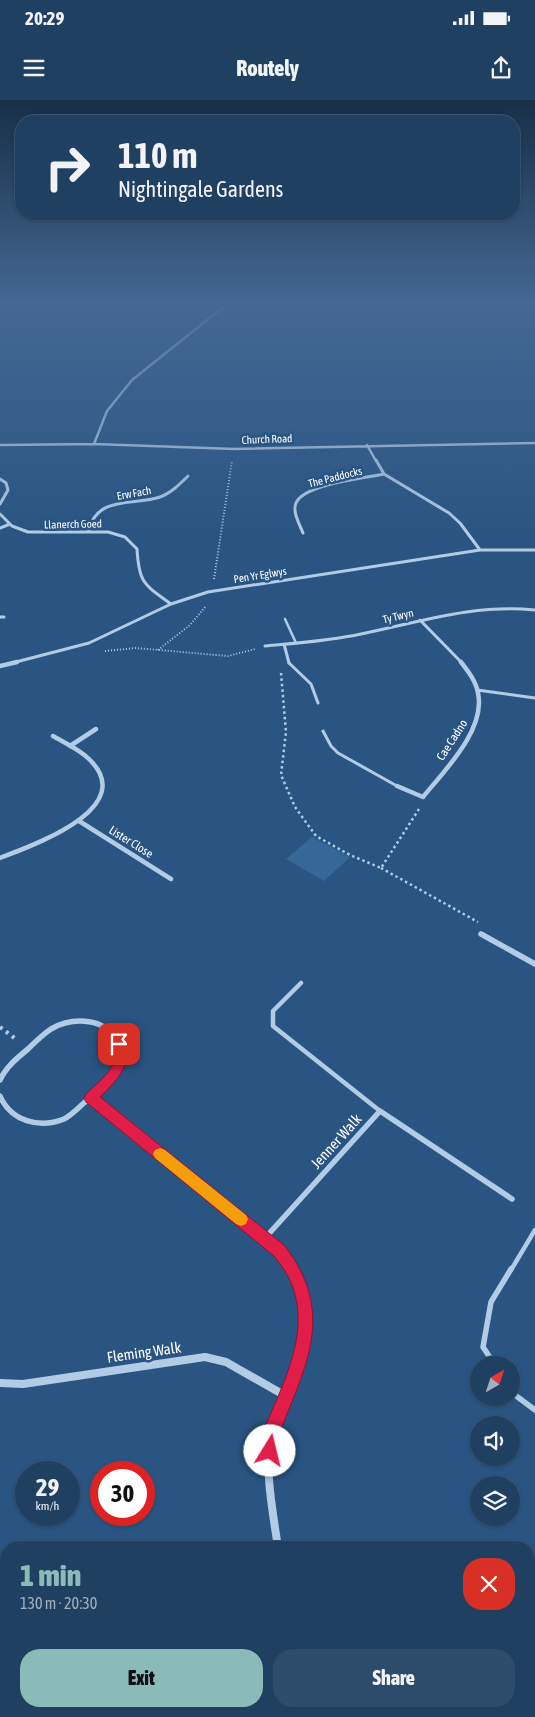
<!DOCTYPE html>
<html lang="en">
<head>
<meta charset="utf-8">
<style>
  body { margin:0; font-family:"Asap Condensed",sans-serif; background:#2d4b6b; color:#f1f3f6; height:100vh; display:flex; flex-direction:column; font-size:19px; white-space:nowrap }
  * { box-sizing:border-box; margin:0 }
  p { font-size:16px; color:#a2afbe }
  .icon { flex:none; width:28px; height:28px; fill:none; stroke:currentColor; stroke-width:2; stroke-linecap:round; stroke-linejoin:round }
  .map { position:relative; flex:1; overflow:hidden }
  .sheet { position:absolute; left:0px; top:1441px; width:535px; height:176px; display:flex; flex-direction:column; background:#204062; border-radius:20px 20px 0 0; box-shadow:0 1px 4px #0004,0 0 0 1px #3d5977 }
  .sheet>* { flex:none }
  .banner { position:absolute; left:15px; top:15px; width:505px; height:105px; border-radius:20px; box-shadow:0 1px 4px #0004,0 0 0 1px #3d5977; background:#204062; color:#f1f3f6; overflow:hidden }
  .needle { width:32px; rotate:39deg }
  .buttons { position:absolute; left:470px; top:1256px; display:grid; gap:10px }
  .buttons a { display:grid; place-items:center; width:50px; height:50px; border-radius:50%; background:#204062; box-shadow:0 1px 4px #0004,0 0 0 1px #3d5977; font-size:25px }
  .speed { position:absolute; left:15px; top:1361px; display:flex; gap:10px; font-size:25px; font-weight:700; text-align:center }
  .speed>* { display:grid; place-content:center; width:65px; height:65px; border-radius:50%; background:#204062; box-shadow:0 1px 4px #0004,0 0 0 1px #3d5977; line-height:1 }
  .speed small { font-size:12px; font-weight:400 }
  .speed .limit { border:8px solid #d22; background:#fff; color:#111 }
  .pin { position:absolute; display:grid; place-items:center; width:42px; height:42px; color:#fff; margin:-21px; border-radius:10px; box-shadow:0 2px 8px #0006 }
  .me { position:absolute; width:55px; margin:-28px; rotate:9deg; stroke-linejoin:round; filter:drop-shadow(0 0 4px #0008) }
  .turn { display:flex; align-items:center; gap:18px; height:105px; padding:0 20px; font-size:22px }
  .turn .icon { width:65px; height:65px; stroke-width:2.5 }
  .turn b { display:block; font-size:35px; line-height:42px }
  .round { display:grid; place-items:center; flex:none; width:52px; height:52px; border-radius:20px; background:#2d4b6b }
  .summary { display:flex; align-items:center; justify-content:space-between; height:85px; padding:0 20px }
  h1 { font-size:30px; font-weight:800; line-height:38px; color:#8bbbb9 }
  .action { display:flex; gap:10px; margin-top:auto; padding:10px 20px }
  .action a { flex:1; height:58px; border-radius:20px; background:#8bbbb9; color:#111; font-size:20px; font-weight:800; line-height:58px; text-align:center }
  .action a+a { background:#2d4b6b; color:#f1f3f6 }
  .status { display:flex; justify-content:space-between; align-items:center; height:35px; padding:0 25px; background:#204062; direction:ltr }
  .status svg { height:14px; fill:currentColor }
  header { display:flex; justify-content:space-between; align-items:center; height:65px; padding:0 20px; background:#204062; font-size:22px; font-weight:800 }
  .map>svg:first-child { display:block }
  .green { fill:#356799 }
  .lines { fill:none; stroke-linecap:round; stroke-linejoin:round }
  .path-far2 { stroke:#b2cce6; stroke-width:2; stroke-dasharray:1 2; stroke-linecap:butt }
  .path-far1 { stroke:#b2cce6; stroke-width:2.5; stroke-dasharray:2.5 3; stroke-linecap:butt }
  .path { stroke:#b2cce6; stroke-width:4; stroke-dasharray:3 4.5; stroke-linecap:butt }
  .lane-far3 { stroke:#b2cce6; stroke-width:2.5 }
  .lane-far2 { stroke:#b2cce6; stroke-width:3 }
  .lane-far1 { stroke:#b2cce6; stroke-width:4.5 }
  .lane { stroke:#b2cce6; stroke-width:5.5 }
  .street-far4 { stroke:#b2cce6; stroke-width:2.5 }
  .street-far3 { stroke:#b2cce6; stroke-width:3 }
  .street-far2 { stroke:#b2cce6; stroke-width:4.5 }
  .street-far1 { stroke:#b2cce6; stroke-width:5.5 }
  .street { stroke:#b2cce6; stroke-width:8 }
  .route { fill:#e11d48; stroke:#92132f }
  .slow { fill:#f59e0b }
  .labels { text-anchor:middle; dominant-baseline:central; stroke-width:5; stroke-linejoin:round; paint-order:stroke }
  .far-street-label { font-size:11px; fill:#fff; stroke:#2a5582 }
  .street-label { font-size:12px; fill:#fff; stroke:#2a5582 }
  .near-street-label { font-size:15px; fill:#fff; stroke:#2a5582 }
</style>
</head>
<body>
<div class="status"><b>20:29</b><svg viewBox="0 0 49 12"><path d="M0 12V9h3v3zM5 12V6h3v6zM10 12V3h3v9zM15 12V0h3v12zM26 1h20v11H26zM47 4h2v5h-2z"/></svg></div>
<header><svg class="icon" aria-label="menu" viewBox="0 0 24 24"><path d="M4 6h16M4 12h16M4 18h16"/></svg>Routely<svg class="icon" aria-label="share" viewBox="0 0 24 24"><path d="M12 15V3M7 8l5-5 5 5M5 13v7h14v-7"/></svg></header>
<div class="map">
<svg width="535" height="1617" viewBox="0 0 535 1617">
  <rect width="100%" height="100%" fill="#2a5582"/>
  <path class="green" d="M312,737l38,20 -26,24 -38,-22z
    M356,1611h148l3,6h-152z"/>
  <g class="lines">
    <path class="path-far2" d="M214,479l18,-118
      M158,550l32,-25 16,-19
      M105,551l31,-3 92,8 27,-7"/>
    <path class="path-far1" d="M281,573l5,59 -5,43 14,32 21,29 34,19 31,13 38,-59
      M381,768l97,54"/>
    <path class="path" d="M0,927l17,13"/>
    <path class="lane-far3" d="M285,519l11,24"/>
    <path class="lane-far2" d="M289,563l22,21 7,19
      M477,590l58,8
      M323,631l8,15 7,7 59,33"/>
    <path class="lane-far1" d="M301,883l-28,28v15l107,85
      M511,1170l24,-40"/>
    <path class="lane" d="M495,1265l-12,-18 8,-45 20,-33
      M511,1292l24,18"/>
    <path class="street-far4" d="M94,344l13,-33 25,-31 94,-75
      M0,345l94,-1 141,5 300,-6
      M367,345l9,16"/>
    <path class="street-far3" d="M376,360l8,14
      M0,379l6,4 2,7 -8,14
      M0,414l12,12 16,6h80l17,5 12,12c2,35 7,35 34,55
      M0,428l10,-4
      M89,430c8,-35 45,-24 71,-33 11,-4 20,-13 28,-21
      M303,433c-3,-8 -11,-21 -7,-30 8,-19 69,-25 88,-29l65,39 11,10 20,27
      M0,517h4
      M420,520l42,43
      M284,544l5,19
      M265,546c32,-3 64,-5 96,-12 60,-12 111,-30 174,-24
      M12,563l77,-20 82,-39 37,-12 272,-42h55"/>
    <path class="street-far2" d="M0,566l17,-4
      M70,646l26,-17
      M397,686l26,11c21,-26 63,-67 55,-104 -2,-12 -10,-22 -17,-31
      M79,721l92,58
      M0,758c33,-13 140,-50 89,-99 -10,-10 -24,-16 -36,-23"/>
    <path class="street-far1" d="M481,834l54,30
      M0,980c6,-13 17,-22 28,-31 7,-7 14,-14 23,-20 19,-11 49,-12 63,7 19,26 -10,51 -29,66 -7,6 -13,13 -21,17 -25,10 -53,2 -64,-23
      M91,998l188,153 13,19
      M265,1138l115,-127 132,88"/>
    <path class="street" d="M0,1283l23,1 182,-27 21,5 58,33
      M278,1448c-5,-36 -13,-73 -8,-110 1,-11 7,-21 11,-32 16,-45 40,-92 10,-137
      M529,1590l6,2
      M253,1611l1,6
      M360,1611l1,6"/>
  </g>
  <linearGradient id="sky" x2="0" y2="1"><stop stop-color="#172f48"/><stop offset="0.47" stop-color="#446892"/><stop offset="1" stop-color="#446892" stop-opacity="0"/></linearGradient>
  <rect width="535" height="432" fill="url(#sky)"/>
  <path class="route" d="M119,939l4,2c12,23 -8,41 -23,56l185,149c52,69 20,120 -7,191v14l-2,6 -6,2 -6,-2 -3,-6v-14c18,-46 51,-102 31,-152 -4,-11 -11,-20 -18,-29l-188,-154 -2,-4 2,-4c8,-8 23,-19 27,-30 2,-8 -2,-16 1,-23z"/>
  <path class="slow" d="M160,1048l5,2 81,65 2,4 -2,5 -5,2 -5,-2 -81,-66 -2,-4 2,-4z"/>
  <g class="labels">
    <g class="far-street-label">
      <text transform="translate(267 339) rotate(-2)">Church Road</text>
      <text transform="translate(335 377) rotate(-14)">The Paddocks</text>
      <text transform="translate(134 393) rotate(-10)">Erw Fach</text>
      <text transform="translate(73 424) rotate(-1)">Llanerch Goed</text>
      <text transform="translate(260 475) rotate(-9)">Pen Yr Eglwys</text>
      <text transform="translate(398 516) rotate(-13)">Ty Twyn</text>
    </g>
    <g class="street-label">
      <text transform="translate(452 640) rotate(-57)">Cae Cadno</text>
      <text transform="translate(131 742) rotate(32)">Lister Close</text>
    </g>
    <g class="near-street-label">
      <text transform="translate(336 1041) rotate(-48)">Jenner Walk</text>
      <text transform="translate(144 1252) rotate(-8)">Fleming Walk</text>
    </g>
  </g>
</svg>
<div class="buttons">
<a><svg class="needle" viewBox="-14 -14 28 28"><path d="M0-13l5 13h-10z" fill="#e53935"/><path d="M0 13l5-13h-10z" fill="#a2afbe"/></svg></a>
<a><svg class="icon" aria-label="sound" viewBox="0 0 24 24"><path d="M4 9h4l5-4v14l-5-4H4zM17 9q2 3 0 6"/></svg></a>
<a><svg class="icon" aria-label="layers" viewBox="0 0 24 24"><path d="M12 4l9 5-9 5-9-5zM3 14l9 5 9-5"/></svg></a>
</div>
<div class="speed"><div>29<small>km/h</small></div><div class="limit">30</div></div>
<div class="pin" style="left:119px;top:944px;background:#d93025"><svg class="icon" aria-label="arrive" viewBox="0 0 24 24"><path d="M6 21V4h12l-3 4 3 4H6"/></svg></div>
<svg class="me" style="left:270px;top:1351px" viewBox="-20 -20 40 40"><circle r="19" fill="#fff"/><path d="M0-13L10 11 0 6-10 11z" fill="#e11d48"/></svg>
<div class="banner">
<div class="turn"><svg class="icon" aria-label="right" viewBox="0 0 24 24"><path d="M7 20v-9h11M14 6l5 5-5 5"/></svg><div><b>110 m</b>Nightingale Gardens</div></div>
</div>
<section class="sheet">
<div class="summary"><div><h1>1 min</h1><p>130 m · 20:30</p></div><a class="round" style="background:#d93025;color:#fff"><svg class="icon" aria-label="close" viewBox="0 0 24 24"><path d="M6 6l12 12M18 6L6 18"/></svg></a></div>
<div class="action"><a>Exit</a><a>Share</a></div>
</section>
</div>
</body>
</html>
